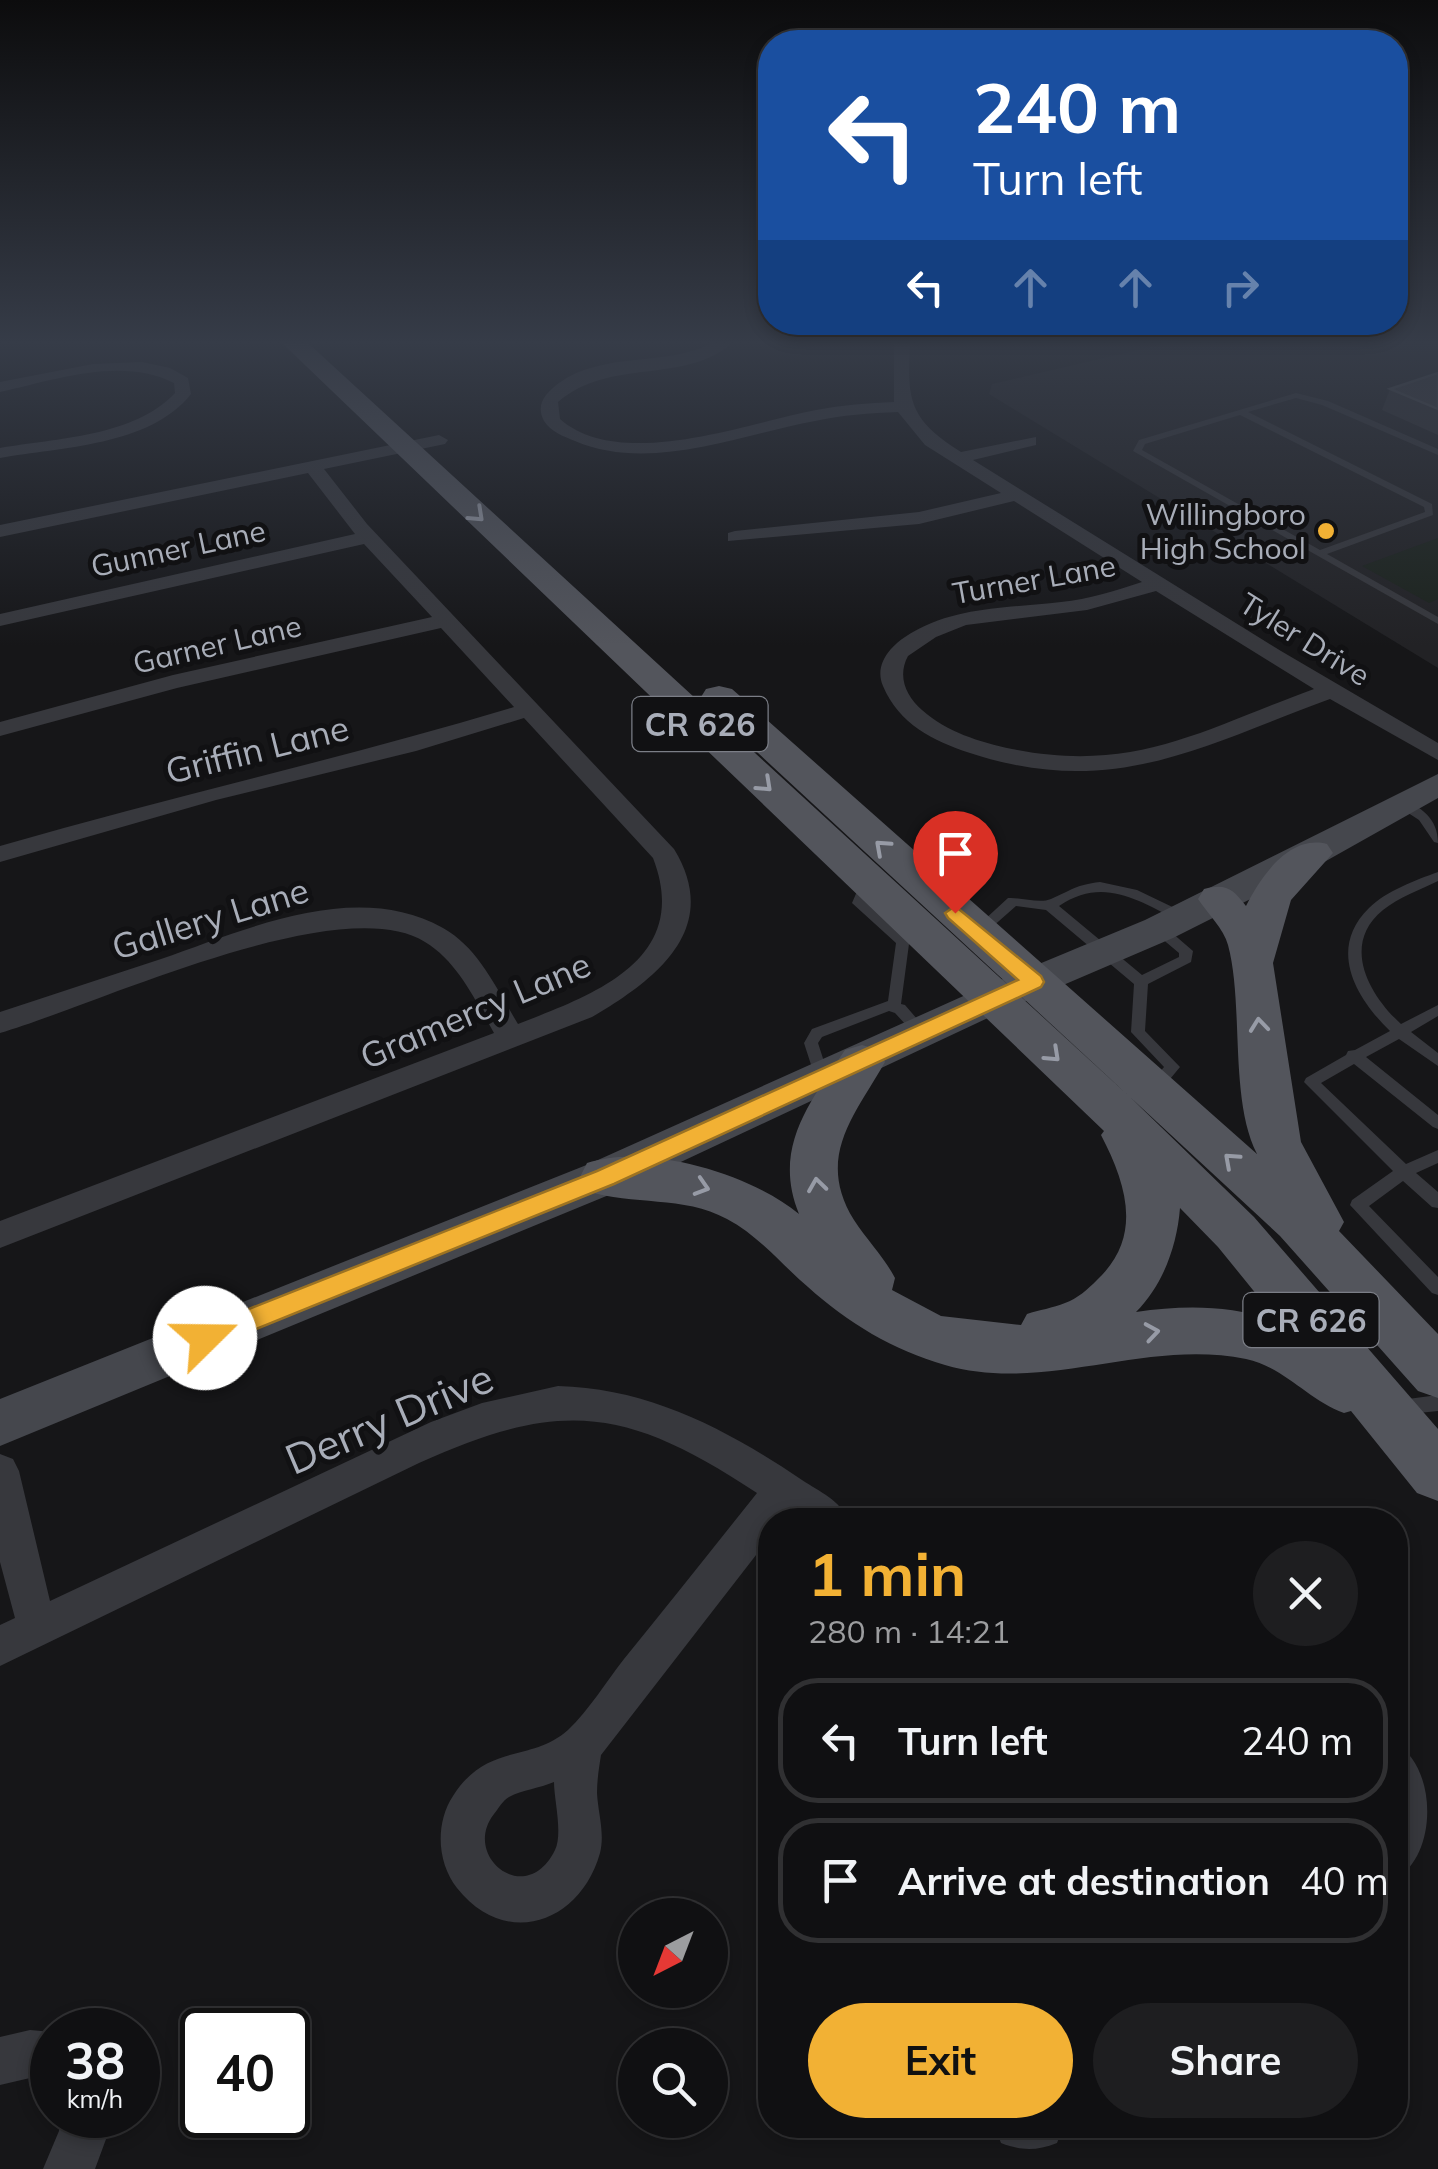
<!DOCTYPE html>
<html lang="en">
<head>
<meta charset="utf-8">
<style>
  body { margin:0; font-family:Mulish,sans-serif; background:#1e1e20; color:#f1f3f6; height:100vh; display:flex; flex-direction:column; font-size:38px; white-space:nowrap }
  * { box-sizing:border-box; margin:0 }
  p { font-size:32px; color:#9c9d9f }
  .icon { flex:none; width:55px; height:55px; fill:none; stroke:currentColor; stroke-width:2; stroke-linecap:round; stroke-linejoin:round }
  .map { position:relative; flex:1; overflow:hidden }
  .panel { position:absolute; left:758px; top:1508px; width:650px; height:630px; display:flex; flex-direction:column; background:#101012; border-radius:40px; box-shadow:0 5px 15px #0003,0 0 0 2px #303032 }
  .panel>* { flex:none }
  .hud { position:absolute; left:758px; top:30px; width:650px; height:305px; border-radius:40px; box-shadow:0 5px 15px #0003,0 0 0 2px #303032; background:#1a4fa0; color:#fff; overflow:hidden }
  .needle { width:65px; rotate:222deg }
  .controls { position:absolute; left:618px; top:1898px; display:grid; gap:20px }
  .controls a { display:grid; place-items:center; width:110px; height:110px; border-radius:50%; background:#101012; box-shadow:0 5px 15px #0003,0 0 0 2px #303032; font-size:50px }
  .speed { position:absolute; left:30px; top:2008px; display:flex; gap:20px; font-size:50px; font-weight:700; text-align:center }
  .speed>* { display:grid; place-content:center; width:130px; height:130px; border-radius:50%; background:#101012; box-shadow:0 5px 15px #0003,0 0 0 2px #303032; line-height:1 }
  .speed small { font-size:25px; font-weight:400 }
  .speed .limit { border:5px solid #111; border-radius:15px; background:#fff; color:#111 }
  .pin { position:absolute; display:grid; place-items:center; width:85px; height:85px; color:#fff; margin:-102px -42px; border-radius:50% 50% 50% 0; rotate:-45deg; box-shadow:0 0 10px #0007 }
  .pin .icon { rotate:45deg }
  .me { position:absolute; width:110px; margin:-55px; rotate:68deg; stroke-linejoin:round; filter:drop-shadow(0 0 8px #0008) }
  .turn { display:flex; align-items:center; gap:35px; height:210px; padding:0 50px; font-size:45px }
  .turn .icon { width:130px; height:130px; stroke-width:2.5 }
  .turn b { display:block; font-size:70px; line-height:85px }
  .lanes { display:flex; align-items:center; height:95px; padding:0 50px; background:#0003; justify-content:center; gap:50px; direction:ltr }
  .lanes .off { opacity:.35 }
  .round { display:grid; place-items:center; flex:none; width:105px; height:105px; border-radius:52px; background:#1e1e20 }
  .summary { display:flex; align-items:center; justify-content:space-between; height:170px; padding:0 50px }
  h1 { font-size:60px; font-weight:700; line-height:75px; color:#f2b134 }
  .action { display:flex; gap:20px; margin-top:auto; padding:20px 50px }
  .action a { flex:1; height:115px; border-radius:60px; background:#f2b134; color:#111; font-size:40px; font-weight:700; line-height:115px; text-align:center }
  .action a+a { background:#1e1e20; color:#f1f3f6 }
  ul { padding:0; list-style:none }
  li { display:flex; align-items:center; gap:30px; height:125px; margin:0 20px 15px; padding:0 30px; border:5px solid #303032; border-radius:40px }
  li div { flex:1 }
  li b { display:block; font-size:38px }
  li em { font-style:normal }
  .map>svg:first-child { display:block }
  .built { fill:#222225 }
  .green { fill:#1c231d }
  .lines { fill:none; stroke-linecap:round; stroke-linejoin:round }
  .lane { fill:#37383d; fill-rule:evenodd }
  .street { fill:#37383d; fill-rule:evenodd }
  .secondary { fill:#45474d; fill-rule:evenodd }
  .primary { fill:#53555c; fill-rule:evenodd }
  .wall { fill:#323236 }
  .building { fill:#3f3f44; stroke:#4f5156; stroke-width:2.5 }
  .oneway { stroke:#979ba6 }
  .route { fill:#f2b134; stroke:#9d7322; stroke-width:2.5 }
  .poi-dot { fill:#f2b134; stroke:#111113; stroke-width:4 }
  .labels { text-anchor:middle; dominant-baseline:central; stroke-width:10; stroke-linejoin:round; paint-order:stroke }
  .far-poi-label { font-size:30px; fill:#a8adb8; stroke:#111113; text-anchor:end }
  .far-street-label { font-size:30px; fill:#a8adb8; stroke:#111113 }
  .shield { fill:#111113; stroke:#7b7e86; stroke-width:2.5 }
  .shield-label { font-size:32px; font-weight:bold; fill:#a8adb8 }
  .street-label { font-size:35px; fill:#a8adb8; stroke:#111113 }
  .near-street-label { font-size:42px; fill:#a8adb8; stroke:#111113 }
</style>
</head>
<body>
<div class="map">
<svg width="1438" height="2169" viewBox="0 0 1438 2169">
  <rect width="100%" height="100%" fill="#161618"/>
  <path class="built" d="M1168,343h270v325l-449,-274 3,-10z"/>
  <path class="green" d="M1438,538v61l-9,4 -67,-37z"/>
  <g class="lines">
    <path class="lane" d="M1296,393l32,8 110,48v6l-116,-50 -26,-7 -48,14 184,92 1,11 -106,39 111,63v7l-305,-173 6,-11zM1240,415l184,92 1,5 -105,38 -178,-100 3,-6z
      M1400,798c21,9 38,20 38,45l-4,-1 -15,-22 -23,-15 -2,-3z
      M1438,872v9c-18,9 -39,16 -55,29 -43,35 -13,86 18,114l37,-19v11l-27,16 27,21v13l-39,-27 -33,18 72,58v14l-5,-2 -79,-63 -33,19 85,81 32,-14v13l-22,10 22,19v16l-6,-1 -29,-26 -34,25 69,71v18l-6,-2 -82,-88 2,-5 41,-29 -89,-89 2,-4 40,-23 2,-4 7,-1 35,-19c-34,-33 -63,-82 -21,-123 17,-17 47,-28 69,-36z
      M868,878l7,4 -9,20 39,34 18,-8 7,5 -21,11 -8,60 4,1 25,29 -2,4h-10l-23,-25 -6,-2 -67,26 -4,6 11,34 -7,6 -7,-6 -11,-34 8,-14 76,-28 8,-58 -44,-40 9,-21z
      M1100,882l37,8 50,24 2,3 -7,4 -5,-1c-41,-21 -75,-43 -118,-14l83,69 37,-18v-4l-25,-21 -2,-3 2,-3h10l29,25 -2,11 -43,22 -3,47 35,36 -19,23 -5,2 -8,-6 16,-19 -33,-35 3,-48 -88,-74 -30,-4 -34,30 -5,2 -7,-5 38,-35c13,-1 31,6 43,1 21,-9 24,-14 49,-17z
      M1438,1395v16l-39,4 -6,-2 -3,-6 3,-6z"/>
    <path class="street" d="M713,343h19c-47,42 -122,14 -174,59l2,17c60,53 187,4 256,-9 26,-5 52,-7 78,-8v-59h16c-3,58 -1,76 51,109l75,-15v8l-63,15 308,191 157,92v17l-108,-61c-129,47 -217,101 -360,54 -37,-12 -71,-29 -87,-67 -10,-23 10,-43 30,-54 45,-26 98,-24 148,-30 28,-3 54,-11 81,-20l-128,-81 -95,23 -191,17v-8l7,-2 184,-19 82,-19 -76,-48 -27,-33c-28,1 -56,3 -83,9 -76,14 -165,52 -240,20 -12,-5 -24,-9 -31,-20 -9,-17 2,-28 15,-38 44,-32 107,-16 154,-40zM1156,591l158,98c-110,40 -179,85 -302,60 -33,-7 -65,-17 -90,-39 -16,-14 -25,-34 -14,-54l28,-19 30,-12 121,-15z
      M142,362l28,6 18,10 3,16c-41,52 -130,53 -191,64v-10c56,-10 134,-11 175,-55l-1,-10c-52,-27 -120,-3 -174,9v-10l93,-18z
      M439,435l9,5 -3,4 -121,25 43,55 307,325c49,80 -19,131 -82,168l-592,231v-27l494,-188c-19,-33 -36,-71 -69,-91 -85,-53 -329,63 -425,91v-21c54,-18 107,-35 161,-53 84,-29 194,-80 282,-31 36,20 54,62 75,96 78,-30 174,-65 135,-166l-129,-140 -108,33 -200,49 -216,62v-16c171,-49 344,-88 514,-139l-73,-79 -264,60 -177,48v-14l173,-47 259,-58 -68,-73 -364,82v-12l355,-80 -47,-61 -308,64v-12z
      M558,1386c91,2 170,44 244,94 18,12 38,20 46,40h-51l-9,-6 -5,6h-13v17l-169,218c-2,13 -4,25 -4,38 1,20 8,40 3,60 -20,71 -95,96 -143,35 -20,-25 -22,-65 -4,-92 34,-54 78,-33 115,-66 21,-20 38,-48 56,-71 45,-55 89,-111 133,-166 -130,-86 -195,-95 -338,-30l-419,203v-41l15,-7 -15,-56v-108l13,5 6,12 31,130 381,-179 51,-19zM554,1782c0,18 9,51 1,68 -29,59 -94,6 -61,-36 4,-5 9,-14 15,-17 13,-7 31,-9 45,-15z
      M1395,1743c43,24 43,113 0,136z
      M30,2030l22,2v48l-22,-2 -30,7v-48z
      M60,2115h50l-1,16 -14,38h-52l16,-38z
      M994,2125h70l-7,18c-21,8 -35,8 -56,0z"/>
    <path class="secondary" d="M1438,774v24l-112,63 -153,77 -166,71 -386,181 -621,256v-47l589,-235 390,-175 166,-69z"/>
    <path class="primary" d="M282,343h26l822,754 -424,-392 -5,-8 5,-8 13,-3 13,3 525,465c-28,-55 -13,-150 -29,-209 -4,-16 -21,-32 -30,-46l6,-10c22,-6 29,0 42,17 15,-30 44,-72 81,-62l6,9 -42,47 -18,63 28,179 43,80 -5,9 99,103v64l-20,-7 -138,-155 -150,-139 124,120 184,212v72l-21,-8 -66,-82 -7,2c-36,-13 -60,-46 -98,-54 -101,-21 -201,35 -301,6 -52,-15 -97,-42 -137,-78 -27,-23 -49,-51 -81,-68 -44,-24 -94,-13 -140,-28l-7,-14 7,-14c61,-20 164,11 212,51 -27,-66 11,-112 46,-164l17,-5 17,5 6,12c-30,53 -70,95 -31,158 13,20 30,37 41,58l-3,12 49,26 80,9 6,-11c12,-4 26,-6 38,-11 12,-4 23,-14 32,-23 46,-43 30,-95 4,-145l3,-4zM1180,1208l38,39 61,75c-47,-17 -94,-17 -143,-10 27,-27 41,-66 44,-104z"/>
  </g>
  <path class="wall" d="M1438,373v62l-56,-25 8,-21z"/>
  <path class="building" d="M1438,373v36l-48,-20z"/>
  <defs><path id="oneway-chevron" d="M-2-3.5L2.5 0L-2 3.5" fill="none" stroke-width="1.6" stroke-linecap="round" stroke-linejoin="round" transform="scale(2.5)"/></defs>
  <g class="oneway">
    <use href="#oneway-chevron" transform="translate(477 515) rotate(43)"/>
    <use href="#oneway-chevron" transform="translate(765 785) rotate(43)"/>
    <use href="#oneway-chevron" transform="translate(882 847) rotate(-138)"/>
    <use href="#oneway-chevron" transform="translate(1259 1025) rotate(-96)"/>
    <use href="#oneway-chevron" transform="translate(1053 1055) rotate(43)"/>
    <use href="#oneway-chevron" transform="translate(1231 1160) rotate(-138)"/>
    <use href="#oneway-chevron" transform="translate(817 1185) rotate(-98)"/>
    <use href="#oneway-chevron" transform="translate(702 1187) rotate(17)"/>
    <use href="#oneway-chevron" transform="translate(1152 1332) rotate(-9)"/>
  </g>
  <linearGradient id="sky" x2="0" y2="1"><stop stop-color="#0c0c0d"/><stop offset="0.53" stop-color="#363c48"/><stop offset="1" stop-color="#363c48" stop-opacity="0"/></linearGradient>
  <rect width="1438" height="646" fill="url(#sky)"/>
  <path class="route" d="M955,906l86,70 3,6 -3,5 -427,197 -400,162 -9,3 -9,-3 -4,-8 4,-8 401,-159 421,-191 -70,-62 -3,-5z"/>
  <circle class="poi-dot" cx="1326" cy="531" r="10"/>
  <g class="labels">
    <g class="far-poi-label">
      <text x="1306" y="514">Willingboro<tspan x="1306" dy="34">High School</tspan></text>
    </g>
    <g class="far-street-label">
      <text transform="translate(178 548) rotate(-12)">Gunner Lane</text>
      <text transform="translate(1034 579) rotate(-10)">Turner Lane</text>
      <text transform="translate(1305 639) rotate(32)">Tyler Drive</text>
      <text transform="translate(217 644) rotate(-13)">Garner Lane</text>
    </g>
    <g class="shield">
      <rect x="632.5" y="697" width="135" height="54" rx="8"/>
      <rect x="1243.5" y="1293" width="135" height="54" rx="8"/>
    </g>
    <g class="shield-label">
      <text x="700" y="724">CR 626</text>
      <text x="1311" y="1320">CR 626</text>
    </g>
    <g class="street-label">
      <text transform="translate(257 749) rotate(-14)">Griffin Lane</text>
      <text transform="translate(210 918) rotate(-17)">Gallery Lane</text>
      <text transform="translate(475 1010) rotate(-23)">Gramercy Lane</text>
    </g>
    <g class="near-street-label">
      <text transform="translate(389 1418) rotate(-23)">Derry Drive</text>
    </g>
  </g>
</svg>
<div class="controls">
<a><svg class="needle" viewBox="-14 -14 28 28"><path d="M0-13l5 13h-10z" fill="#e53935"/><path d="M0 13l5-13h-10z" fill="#9c9d9f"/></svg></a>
<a><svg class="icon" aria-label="search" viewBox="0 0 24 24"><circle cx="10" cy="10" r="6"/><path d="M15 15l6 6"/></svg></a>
</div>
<div class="speed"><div>38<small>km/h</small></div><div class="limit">40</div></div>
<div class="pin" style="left:955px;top:913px;background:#d93025"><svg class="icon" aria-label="arrive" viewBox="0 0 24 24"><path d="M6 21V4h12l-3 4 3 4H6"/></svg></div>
<svg class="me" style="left:205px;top:1338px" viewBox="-20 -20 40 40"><circle r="19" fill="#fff"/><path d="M0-13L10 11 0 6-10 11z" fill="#f2b134"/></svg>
<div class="hud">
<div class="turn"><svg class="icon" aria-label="left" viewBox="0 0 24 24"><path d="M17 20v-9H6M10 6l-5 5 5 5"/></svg><div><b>240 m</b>Turn left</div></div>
<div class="lanes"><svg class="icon" aria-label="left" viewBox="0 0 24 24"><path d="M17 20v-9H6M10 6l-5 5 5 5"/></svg><svg class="icon off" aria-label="ahead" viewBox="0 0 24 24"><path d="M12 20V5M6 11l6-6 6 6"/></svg><svg class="icon off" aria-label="ahead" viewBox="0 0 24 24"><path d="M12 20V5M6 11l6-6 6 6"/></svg><svg class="icon off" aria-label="right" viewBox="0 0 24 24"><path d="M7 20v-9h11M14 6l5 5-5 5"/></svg></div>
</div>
<section class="panel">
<div class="summary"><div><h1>1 min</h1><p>280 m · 14:21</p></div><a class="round"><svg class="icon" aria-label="close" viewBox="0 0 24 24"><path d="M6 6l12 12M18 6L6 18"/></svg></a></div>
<ul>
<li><svg class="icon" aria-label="left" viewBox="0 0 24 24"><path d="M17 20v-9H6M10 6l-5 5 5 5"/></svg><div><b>Turn left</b></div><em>240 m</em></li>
<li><svg class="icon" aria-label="arrive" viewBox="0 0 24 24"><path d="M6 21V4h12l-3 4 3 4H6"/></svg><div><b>Arrive at destination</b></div><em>40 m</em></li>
</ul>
<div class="action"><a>Exit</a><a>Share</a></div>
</section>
</div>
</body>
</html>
